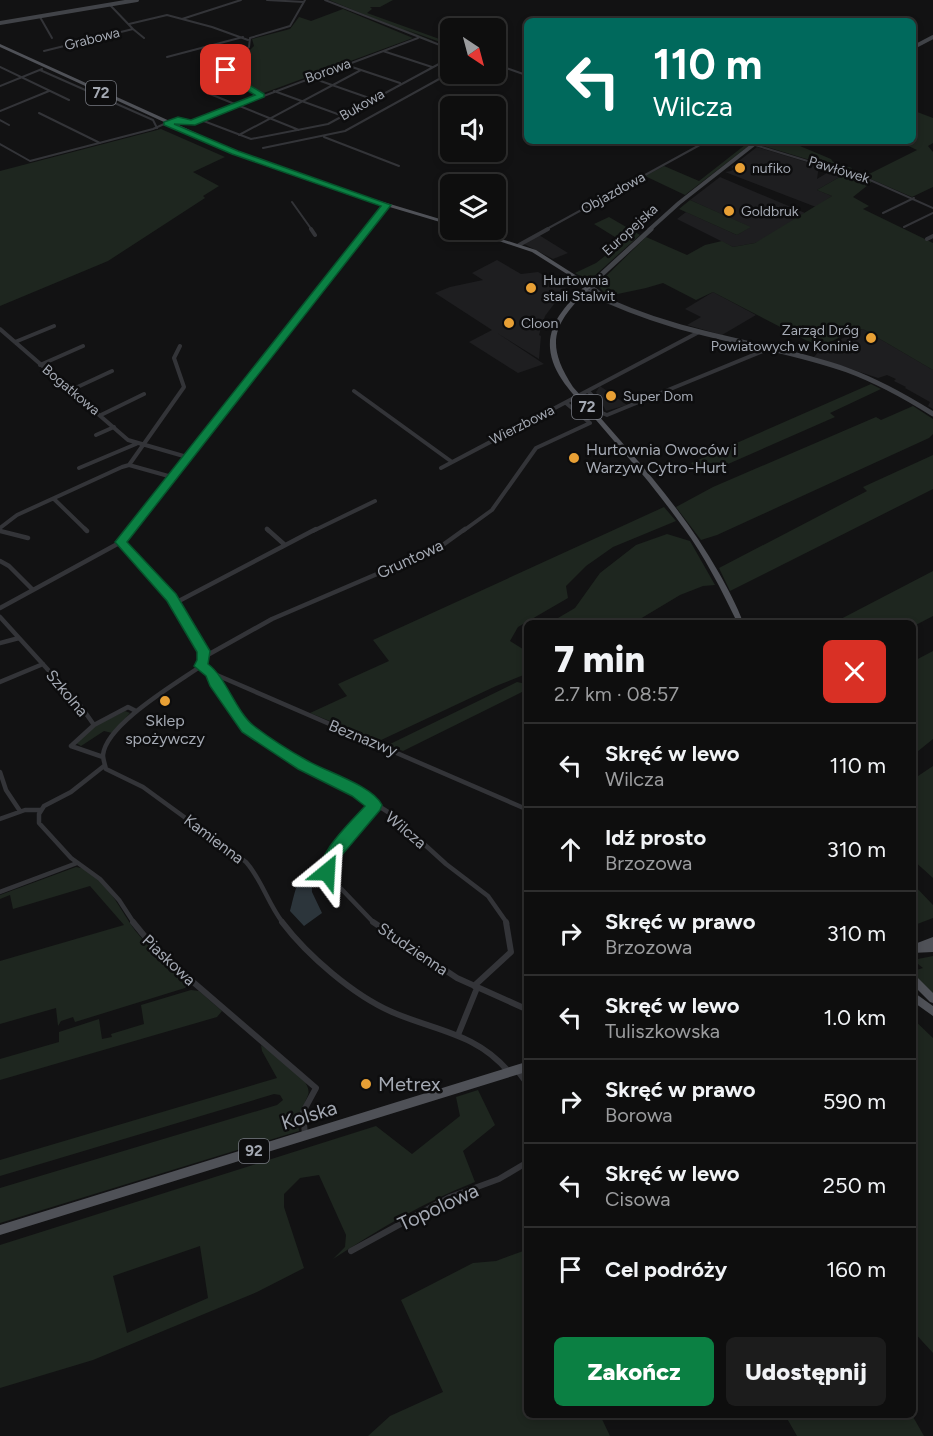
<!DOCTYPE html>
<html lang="pl">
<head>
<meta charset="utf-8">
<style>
  body { margin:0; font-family:Figtree,sans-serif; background:#1c1c1c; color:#f1f3f6; height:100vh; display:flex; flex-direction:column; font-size:22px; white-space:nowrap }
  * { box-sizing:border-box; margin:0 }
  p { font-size:20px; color:#9b9c9e }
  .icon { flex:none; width:33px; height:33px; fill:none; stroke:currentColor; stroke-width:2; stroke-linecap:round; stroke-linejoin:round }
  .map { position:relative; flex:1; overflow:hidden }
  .sheet { position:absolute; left:524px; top:620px; width:392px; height:798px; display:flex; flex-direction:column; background:#0e0e0e; border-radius:9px; box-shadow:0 3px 9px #0003,0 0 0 2px #2e2e2e }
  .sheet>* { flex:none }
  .top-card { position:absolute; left:524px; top:18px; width:392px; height:126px; border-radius:9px; box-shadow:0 3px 9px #0003,0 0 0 2px #2e2e2e; background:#00695c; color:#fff; overflow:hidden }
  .needle { width:39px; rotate:144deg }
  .fabs { position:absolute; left:440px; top:18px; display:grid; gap:12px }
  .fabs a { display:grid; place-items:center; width:66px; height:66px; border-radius:9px; background:#0e0e0e; box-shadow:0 3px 9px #0003,0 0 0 2px #2e2e2e; font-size:30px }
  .pin { position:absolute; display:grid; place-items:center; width:51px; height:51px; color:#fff; margin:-26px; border-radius:12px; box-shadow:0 3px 9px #0006 }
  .me { position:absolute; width:66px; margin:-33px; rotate:27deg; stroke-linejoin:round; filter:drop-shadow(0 0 4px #0008) }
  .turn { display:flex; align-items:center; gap:21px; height:126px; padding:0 30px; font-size:27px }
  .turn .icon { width:78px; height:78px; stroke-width:2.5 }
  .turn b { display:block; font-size:42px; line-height:51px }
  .round { display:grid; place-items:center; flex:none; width:63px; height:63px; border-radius:9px; background:#1c1c1c }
  .summary { display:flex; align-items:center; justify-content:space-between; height:102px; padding:0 30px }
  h1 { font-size:36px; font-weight:800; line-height:45px }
  .button { display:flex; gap:12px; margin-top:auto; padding:12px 30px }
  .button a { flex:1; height:69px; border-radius:9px; background:#0b8043; color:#fff; font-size:24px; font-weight:800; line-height:69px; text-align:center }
  .button a+a { background:#1c1c1c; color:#f1f3f6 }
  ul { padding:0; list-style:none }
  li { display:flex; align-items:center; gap:18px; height:84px; padding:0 30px; border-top:2px solid #2e2e2e }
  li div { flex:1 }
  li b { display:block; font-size:22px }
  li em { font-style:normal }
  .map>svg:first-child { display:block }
  .built { fill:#1e1e20 }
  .green { fill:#1e261f; fill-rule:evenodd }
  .water { fill:#2c353b }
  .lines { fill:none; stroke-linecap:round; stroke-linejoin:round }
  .street-far3 { stroke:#333438; stroke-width:2 }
  .street-far2 { stroke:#333438; stroke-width:4 }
  .street-far1 { stroke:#333438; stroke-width:4.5 }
  .street { stroke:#333438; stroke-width:6 }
  .secondary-far1 { stroke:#414348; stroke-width:4 }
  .secondary { stroke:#414348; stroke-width:5 }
  .primary { fill:#4f5157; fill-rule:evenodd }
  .route { fill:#0b8043; stroke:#07532c; stroke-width:1.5 }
  .poi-dot { fill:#e8a035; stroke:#0d0d0e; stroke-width:2 }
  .labels { text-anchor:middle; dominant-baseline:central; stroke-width:5; stroke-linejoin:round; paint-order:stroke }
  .far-street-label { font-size:14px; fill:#a4a9b3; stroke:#0d0d0e }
  .far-poi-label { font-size:14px; fill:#a4a9b3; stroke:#0d0d0e; text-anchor:start }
  .shield { fill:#0d0d0e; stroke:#777a82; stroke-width:1.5 }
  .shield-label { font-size:15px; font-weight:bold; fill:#a4a9b3 }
  .poi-label { font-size:16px; fill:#a4a9b3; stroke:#0d0d0e; text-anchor:start }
  .street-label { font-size:16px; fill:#a4a9b3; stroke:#0d0d0e }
  .near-poi-label { font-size:20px; fill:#a4a9b3; stroke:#0d0d0e; text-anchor:start }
  .near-street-label { font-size:20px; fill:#a4a9b3; stroke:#0d0d0e }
</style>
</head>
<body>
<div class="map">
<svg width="933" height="1436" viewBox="0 0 933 1436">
  <rect width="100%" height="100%" fill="#121213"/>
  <path class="built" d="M757,147l62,19 -2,13 15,-9 13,4 -28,16 15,6 -16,11 -91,-35 6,-1 3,-2 -3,-2z
    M720,177l85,36 -39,25 -11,5 -22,4 -56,-28 9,-7 51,23 13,-8 -60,-27z
    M539,235l29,18 -15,6 -29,-15z
    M497,260l24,14 17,-2 28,16 -21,28 -3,9 -3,10 2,1 -2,23 -42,-26 47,31 -26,9 -49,-31 23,-12 -57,-37 15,-6 33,-7 -11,-7z
    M713,292l43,23 -34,20 -35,-10 14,-8 -16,-8z
    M863,329l70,41v39l-5,-3 2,-4 -25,-14 1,-1 -12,-6 2,-2 -9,-4 -9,3 -64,-21 8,-9z
    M600,386l27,19 -21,6 -10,-19z"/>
  <path class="green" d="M329,0h64l-13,7h-10l2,2 -5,4 78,28 -2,2 -39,-14 29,12 -2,1z
    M343,9l70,29 -152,56 -29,-18 -3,-5 25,-25 -2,-7 38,-10 9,-12 12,4z
    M912,110l21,8v25l-5,3 5,6v35l-21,10 -46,-20 -106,-32 4,-4h24l43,18c4,8 13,6 21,9l-1,4 14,4 52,-26 -19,-9h14z
    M161,129l64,28 -32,15 26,14 -16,10 2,2 -97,63 -108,45v-135z
    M736,141h19l-70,54 -40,-19 19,-10 35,15 46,-36z
    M845,174l28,7 -20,16 16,9 -6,3 70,34v127l-70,-41 -9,2 -35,16 -106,-55 -17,8 -33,-17 -17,5 -38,8 -11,-11 49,-48 41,18 18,-10 17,-4 11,6 22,-4 77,-47 -15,-6z
    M690,200l61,27 -14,8 -58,-26z
    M609,217l31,18 -49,44h-6l-10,-6 21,-10 27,-21 -29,-18z
    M871,384l10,5 -51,24 5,4 -132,58 -12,-12z
    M913,406l20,13v15l-4,4 -212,97 -16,5 -25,-33 37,-20 163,-70 5,3z
    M933,455v34l-203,102 -11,-23 148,-77 -4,-4z
    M664,507l12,14 -63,26 -27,19 -20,20 2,12 -50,29 -8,14 16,10v23l-30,12 -117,55 -69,-28 37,-17 -9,-12 51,-23 -16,-21z
    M667,534l23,7 25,44 -12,1 -23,9 -45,27h-78l1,-4 17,-10 25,-35 36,-28z
    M933,571v45l-21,11v-5h-77z
    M933,651v88l-21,17v-94z
    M517,682l9,2v6l-123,61 -15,-6z
    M125,711l5,2 -18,20 -8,-2 -23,15 -5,-3 17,-16z
    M933,766v112l-21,-19v-79z
    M76,867c28,3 46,48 62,67 14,18 34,33 51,49l-4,5 -110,34 -2,-5 -12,4 -3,5 -2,-18 -56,16v-63l124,-36 -34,-39 -77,23 -3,-14 -10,4v-4z
    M912,883l21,22v13l-21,8z
    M933,956v38l-11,-10 -9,-13 10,-3 -10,-8z
    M191,990l8,1 23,20 -5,6 -217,63v-21l59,-17v-10l40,-13 3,20 10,-2 -1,-3 33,-10 -3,-19z
    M912,1018l21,20v315l-21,-23z
    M261,1045c12,9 53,34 47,50 -5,13 -11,22 -9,36l-299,92v-35l277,-83 6,-5 -3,-5 -6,-1 -274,82v-16l277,-82 -15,-27z
    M478,1090l17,35 -32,26 12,31c-51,20 -96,47 -142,77l12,-12 1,-12 -27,-60 -19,3 -16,16v13l20,61 -47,24 -164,68 -93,28v-143l376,-119 36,28 48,-38 -4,-19zM200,1246l8,52 -81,35 -14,-57z
    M526,1250v164l74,1 10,21h-242l22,-20 53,-24 -42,-92 72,-37 23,-2z
    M785,1415h127l12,21h-127z"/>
  <path class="water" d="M311,867l1,25 10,21 -18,13 -14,-15c4,-14 7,-37 21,-44z"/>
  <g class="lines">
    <path class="street-far3" d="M267,0l37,2
      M325,0l125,49
      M40,17l12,21
      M182,19l59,-19
      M129,24l38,-9 45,12 36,13
      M133,29l11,9
      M44,51l89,-22 -23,-24
      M383,51l49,16
      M167,57l76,-20
      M495,64l31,11
      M346,65l54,18
      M0,67l69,33
      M40,70l113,50 4,8
      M312,78l60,21
      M0,86l42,-17
      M274,91l69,25
      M210,94l89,36
      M261,95l-33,-19 -2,-7 23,-22 1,-9 40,-12 15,-26
      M0,111l49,-20
      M39,113l61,30
      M0,120l9,5
      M201,120l50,19 77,-15 122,-66
      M239,135l122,-65
      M324,137l75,29
      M742,141l128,39 63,28
      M0,144l30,17 123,-32 20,-9 19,3 226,-85
      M263,148l82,-17 105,-58
      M292,202l20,28
      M883,213l31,-15
      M904,227l29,-14
      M366,230l20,-25
      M545,230l162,-89"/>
    <path class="street-far2" d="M311,229l4,6
      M927,239l6,-3
      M519,245l29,-16
      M0,329l128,111 59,17
      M15,342l39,-16
      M40,365l43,-19
      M71,390l41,-19
      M354,391l98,71
      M588,391l10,11 4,11 5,2 161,-66
      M101,415l43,-21
      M96,435l18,-8
      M129,465l55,-78 -10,-29 6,-12
      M79,468l57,-24
      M441,468l258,-136
      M54,499l33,32
      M0,528l17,-13 105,-48 7,-2 43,12
      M267,529l2,2
      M130,531l237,-302
      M313,531l62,-30
      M463,531l29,-21 44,-62 54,-25 -24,-20"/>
    <path class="street-far1" d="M85,529l2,2
      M267,529l18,16
      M0,531l28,7
      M121,542l10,-13
      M121,542l46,49 37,60 -3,15
      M0,561l9,5 24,24
      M175,603l141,-74
      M0,608l121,-66
      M0,617l80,88 14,20 -23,21
      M0,643l19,-5
      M204,657l68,-38 168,-72 25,-18
      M201,666c-24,17 -95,58 -98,89 0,4 2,10 3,14l37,18 103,75c16,18 22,42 37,61
      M201,666l11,7 314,136
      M212,673l8,17 31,42 52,33 54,27 34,22 55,50 42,32 19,27
      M0,682l43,-18
      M94,725l34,-18 8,4
      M71,746l32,11
      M104,766l-33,26 -27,14 -5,8v9l32,35 29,21 19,21 15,23
      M0,772l6,18 14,21
      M0,819l25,-9h16
      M0,892l77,-29
      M374,923l-45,-47 -3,-8 2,-8 47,-55"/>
    <path class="street" d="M133,922l23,28 160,138 -13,24 2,23
      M282,922c25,33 71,73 110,90 44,19 84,21 117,60
      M373,922l84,56 69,31
      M474,986l37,-34 -5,-30
      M458,1035l19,-47
      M517,1070l9,12
      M351,1251l99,-54 49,-18 27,-16"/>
    <path class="secondary-far1" d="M0,23l137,-23
      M912,48l21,-11
      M649,230l30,-27 79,-62"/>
    <path class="secondary" d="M584,290c29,14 59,26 90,35 57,17 117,25 173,45 30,11 59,27 86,44
      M600,294l-11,-8 62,-57"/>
    <path class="primary" d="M0,44l227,103 123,45 100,30v3l-104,-31 -123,-45 -223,-102z
      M466,230h7l63,20 55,35v2c-36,35 -48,54 -18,100 52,59 107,117 146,186 9,16 18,33 24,49h-6c-16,-33 -32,-65 -54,-95 -18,-25 -37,-49 -57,-72 -12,-14 -24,-28 -36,-42 -17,-19 -38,-39 -40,-65 -2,-26 19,-46 36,-62l-54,-34z
      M933,937v15l-21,1v-8z
      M912,974l3,1 18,18v10l-3,-1 -18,-18z
      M912,991l21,15v10l-21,-15z
      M526,1062v10l-526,163v-10z"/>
  </g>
  <path class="route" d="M226,68l5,6 33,20v3l-69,28 -21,-1 64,27 153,54 -264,337 49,52 34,57 -2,13c18,13 28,48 46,62 17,13 36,25 54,35 19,11 65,25 74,44l-2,5 -44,52 -3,15 -6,2 -5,-2c-10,-20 30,-56 43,-71l-13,-10 -54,-27 -56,-37 -32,-46 -4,-10 -12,-10 3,-6v-8l-30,-51 -52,-59 266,-336 -149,-52 -68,-29v-3l14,-5 13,3 64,-25 -30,-18 -3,-7z"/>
  <g class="poi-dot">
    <circle cx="740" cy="168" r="6"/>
    <circle cx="729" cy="211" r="6"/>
    <circle cx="531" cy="288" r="6"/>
    <circle cx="509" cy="323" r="6"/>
    <circle cx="871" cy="338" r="6"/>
    <circle cx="611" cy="396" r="6"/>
    <circle cx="574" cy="458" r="6"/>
    <circle cx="165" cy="701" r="6"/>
    <circle cx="366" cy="1084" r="6"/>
  </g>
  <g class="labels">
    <g class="far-street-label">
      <text transform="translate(92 39) rotate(-14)">Grabowa</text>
      <text transform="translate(328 71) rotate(-20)">Borowa</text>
      <text transform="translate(362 105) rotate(-30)">Bukowa</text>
      <text transform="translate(839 170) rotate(17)">Pawłówek</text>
      <text transform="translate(613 193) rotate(-29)">Objazdowa</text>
      <text transform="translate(630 230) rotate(-42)">Europejska</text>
      <text transform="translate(71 390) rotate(40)">Bogatkowa</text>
      <text transform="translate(522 425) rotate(-27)">Wierzbowa</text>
    </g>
    <g class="far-poi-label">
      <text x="752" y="168">nufiko</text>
      <text x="741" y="211">Goldbruk</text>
      <text x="543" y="280">Hurtownia<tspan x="543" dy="16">stali Stalwit</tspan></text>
      <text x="521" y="323">Cloon</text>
      <text x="859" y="330" text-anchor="end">Zarząd Dróg<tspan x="859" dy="16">Powiatowych w Koninie</tspan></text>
      <text x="623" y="396">Super Dom</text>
    </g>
    <g class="shield">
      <rect x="86" y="81" width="30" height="24" rx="4.5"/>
      <rect x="572" y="395" width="30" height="24" rx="4.5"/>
      <rect x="239" y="1139" width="30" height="24" rx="4.5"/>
    </g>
    <g class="shield-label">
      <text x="101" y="93">72</text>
      <text x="587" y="407">72</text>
      <text x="254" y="1151">92</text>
    </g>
    <g class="poi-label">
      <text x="586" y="449">Hurtownia Owoców i<tspan x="586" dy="18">Warzyw Cytro-Hurt</tspan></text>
      <text x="165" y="720" text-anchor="middle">Sklep<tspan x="165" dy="18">spożywczy</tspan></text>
    </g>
    <g class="street-label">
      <text transform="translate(410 559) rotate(-25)">Gruntowa</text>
      <text transform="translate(67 693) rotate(50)">Szkolna</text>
      <text transform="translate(363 738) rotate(22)">Beznazwy</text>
      <text transform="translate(406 830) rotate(40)">Wilcza</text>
      <text transform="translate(214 839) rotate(37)">Kamienna</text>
      <text transform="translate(413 949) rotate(34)">Studzienna</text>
      <text transform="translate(169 960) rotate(43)">Piaskowa</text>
    </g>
    <g class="near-poi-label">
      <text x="378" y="1084">Metrex</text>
    </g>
    <g class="near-street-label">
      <text transform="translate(309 1115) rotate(-17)">Kolska</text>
      <text transform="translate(438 1207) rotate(-25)">Topolowa</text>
    </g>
  </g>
</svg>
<div class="fabs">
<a><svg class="needle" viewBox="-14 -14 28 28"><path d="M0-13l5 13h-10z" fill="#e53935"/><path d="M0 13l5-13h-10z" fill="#9b9c9e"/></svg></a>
<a><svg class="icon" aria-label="sound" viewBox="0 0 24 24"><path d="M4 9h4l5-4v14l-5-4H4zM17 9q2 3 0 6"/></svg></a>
<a><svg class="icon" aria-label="layers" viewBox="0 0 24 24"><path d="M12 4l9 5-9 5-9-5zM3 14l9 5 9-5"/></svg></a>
</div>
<div class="pin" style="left:226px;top:70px;background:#d93025"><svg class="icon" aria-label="arrive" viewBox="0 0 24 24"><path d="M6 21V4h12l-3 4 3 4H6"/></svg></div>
<svg class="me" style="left:327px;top:872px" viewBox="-20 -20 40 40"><path d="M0-17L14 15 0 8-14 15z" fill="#0b8043" stroke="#fff" stroke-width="4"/></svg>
<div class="top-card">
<div class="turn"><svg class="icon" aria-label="left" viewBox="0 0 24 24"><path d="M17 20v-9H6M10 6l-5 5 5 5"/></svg><div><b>110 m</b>Wilcza</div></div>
</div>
<section class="sheet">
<div class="summary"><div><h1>7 min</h1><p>2.7 km · 08:57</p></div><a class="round" style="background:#d93025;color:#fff"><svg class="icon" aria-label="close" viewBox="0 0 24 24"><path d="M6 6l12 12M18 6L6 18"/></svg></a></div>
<ul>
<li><svg class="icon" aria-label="left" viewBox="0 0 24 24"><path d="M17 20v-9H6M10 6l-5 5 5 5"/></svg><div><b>Skręć w lewo</b><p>Wilcza</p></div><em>110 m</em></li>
<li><svg class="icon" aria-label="ahead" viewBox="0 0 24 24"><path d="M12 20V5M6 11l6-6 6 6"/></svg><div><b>Idź prosto</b><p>Brzozowa</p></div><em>310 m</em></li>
<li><svg class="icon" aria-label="right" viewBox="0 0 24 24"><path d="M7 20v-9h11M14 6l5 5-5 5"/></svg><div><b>Skręć w prawo</b><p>Brzozowa</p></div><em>310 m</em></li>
<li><svg class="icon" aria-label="left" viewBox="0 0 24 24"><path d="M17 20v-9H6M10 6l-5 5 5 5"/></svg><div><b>Skręć w lewo</b><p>Tuliszkowska</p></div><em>1.0 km</em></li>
<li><svg class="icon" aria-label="right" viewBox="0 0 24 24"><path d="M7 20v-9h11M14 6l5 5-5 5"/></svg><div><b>Skręć w prawo</b><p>Borowa</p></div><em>590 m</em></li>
<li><svg class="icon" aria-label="left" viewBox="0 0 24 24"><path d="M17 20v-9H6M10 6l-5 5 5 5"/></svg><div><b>Skręć w lewo</b><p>Cisowa</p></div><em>250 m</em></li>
<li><svg class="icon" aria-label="arrive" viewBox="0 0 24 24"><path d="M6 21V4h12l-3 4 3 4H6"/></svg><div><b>Cel podróży</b></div><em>160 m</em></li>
</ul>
<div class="button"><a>Zakończ</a><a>Udostępnij</a></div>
</section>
</div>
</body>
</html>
